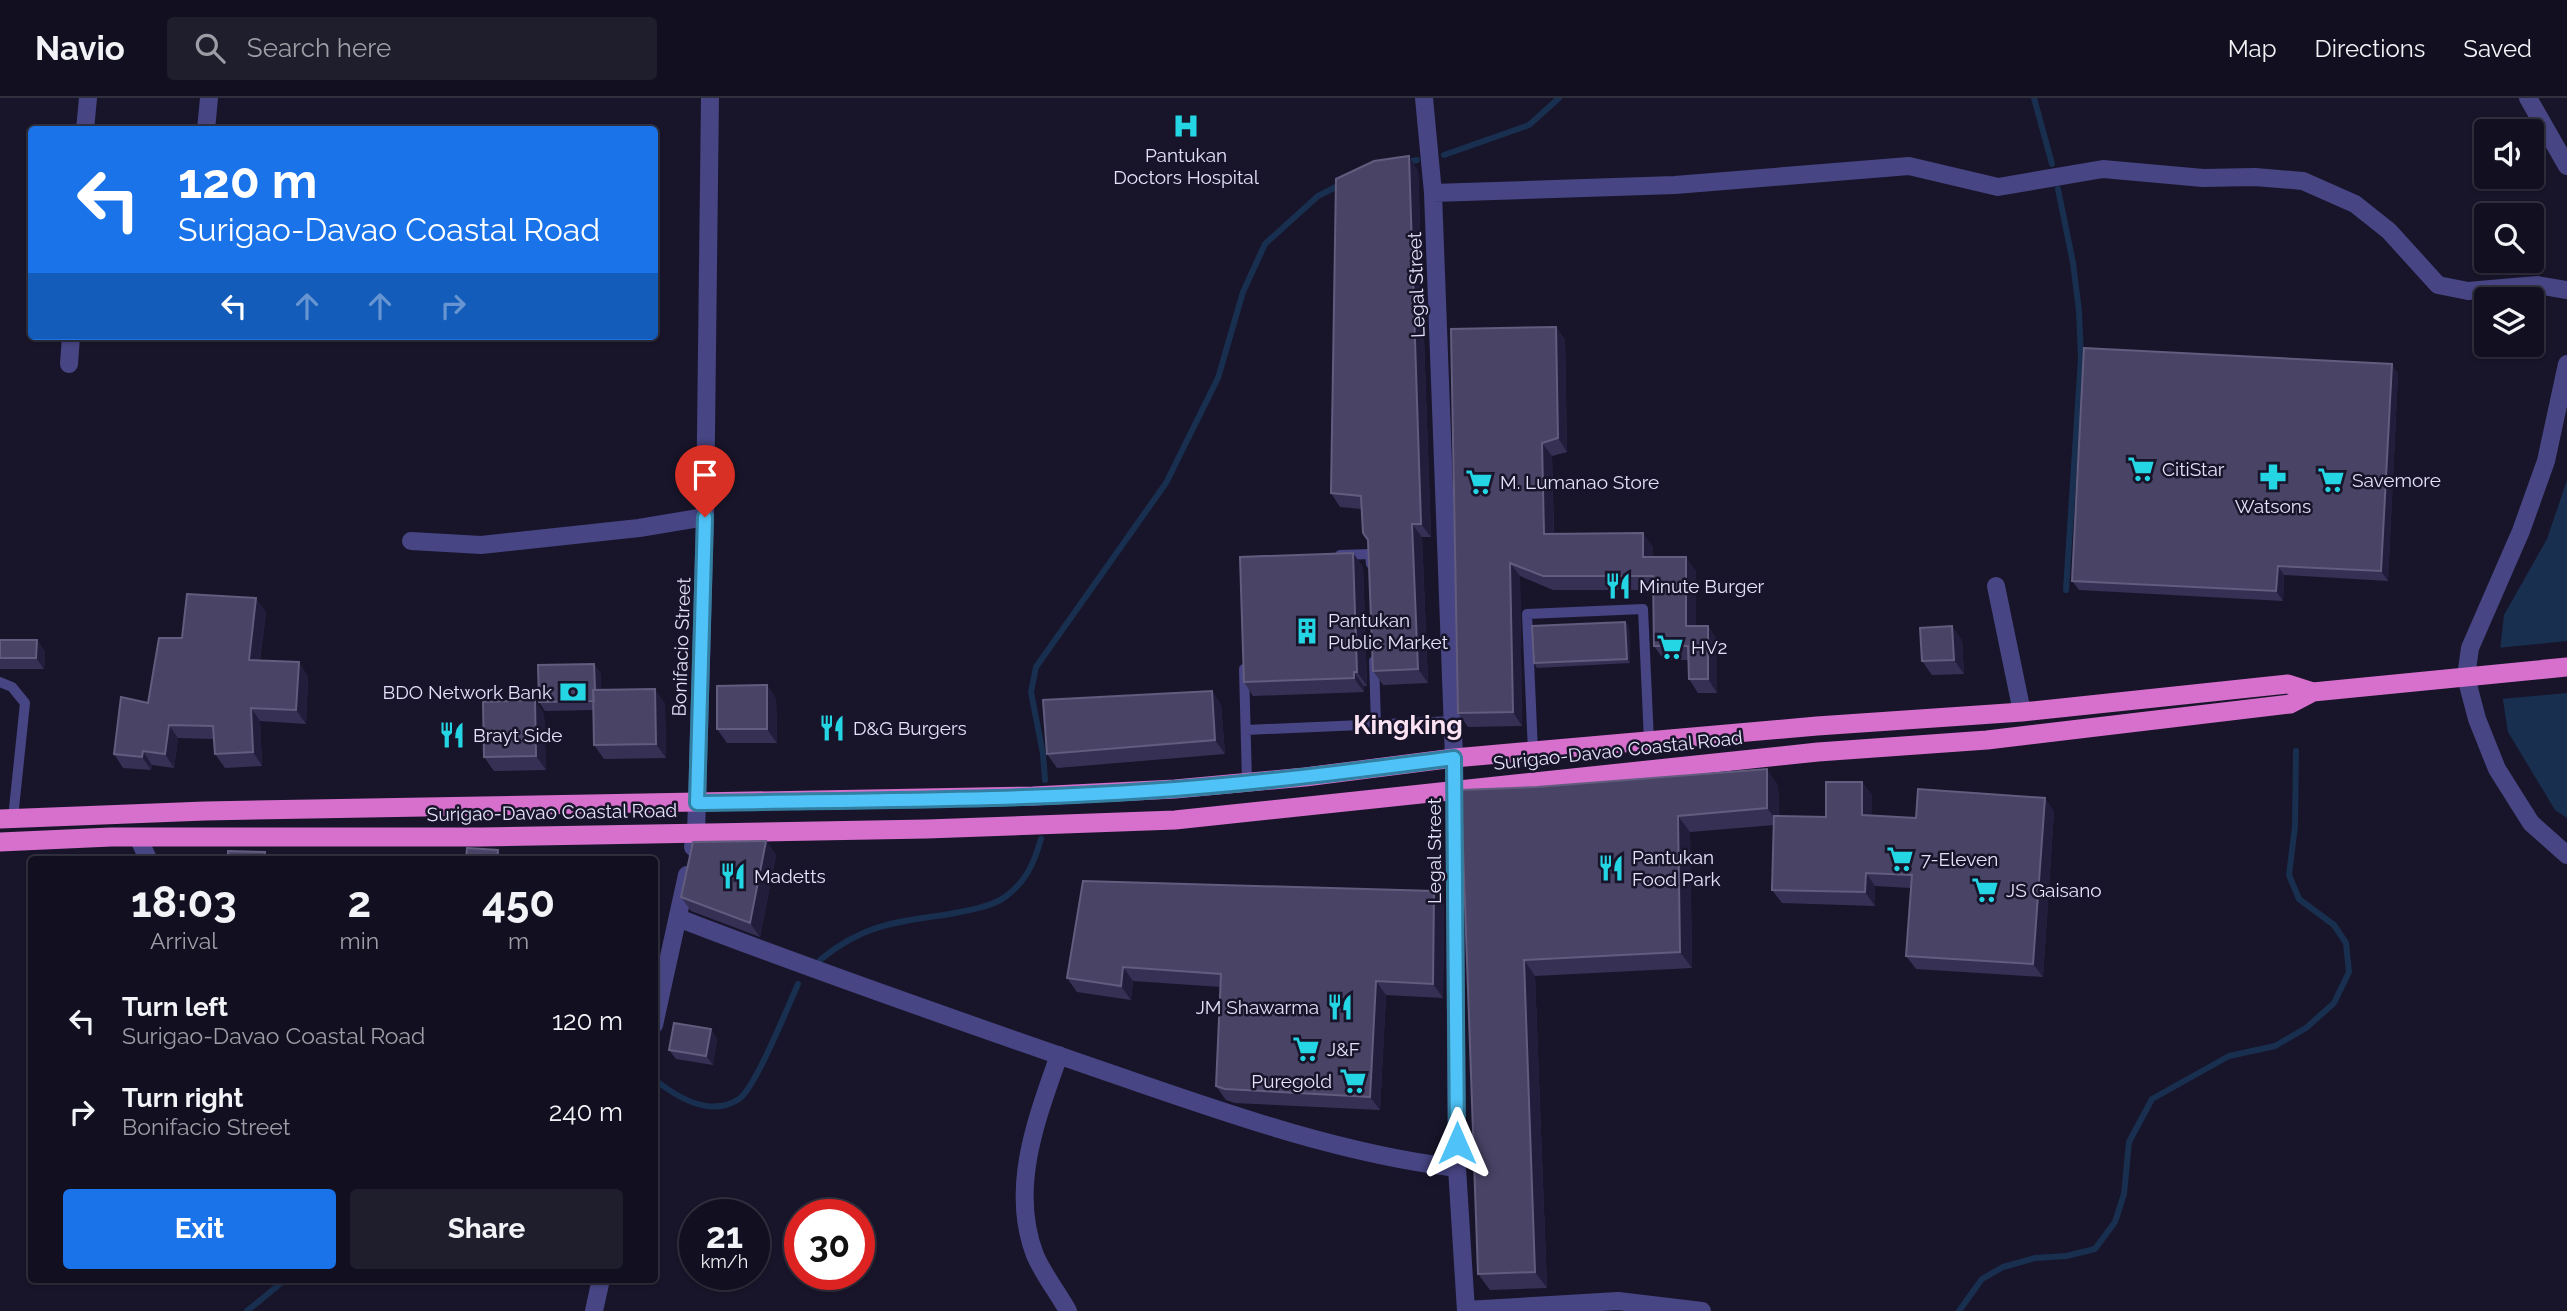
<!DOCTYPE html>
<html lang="en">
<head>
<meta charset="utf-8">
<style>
  body { margin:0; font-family:Raleway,sans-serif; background:#1f1e2d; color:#f1f3f6; height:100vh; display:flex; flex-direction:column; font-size:26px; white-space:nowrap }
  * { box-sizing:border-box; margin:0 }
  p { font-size:23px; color:#9c9da5 }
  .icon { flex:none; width:38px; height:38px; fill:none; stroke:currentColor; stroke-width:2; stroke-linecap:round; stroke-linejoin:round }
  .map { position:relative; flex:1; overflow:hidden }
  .panel { position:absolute; left:28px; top:758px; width:630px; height:427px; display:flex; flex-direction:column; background:#121020; border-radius:7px; box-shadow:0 2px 5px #0004,0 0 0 2px #31303e }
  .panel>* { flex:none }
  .top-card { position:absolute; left:28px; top:28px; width:630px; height:214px; border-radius:7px; box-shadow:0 2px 5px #0004,0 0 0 2px #31303e; background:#1a73e8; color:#fff; overflow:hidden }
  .controls { position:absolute; left:2474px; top:21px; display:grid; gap:14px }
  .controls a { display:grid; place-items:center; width:70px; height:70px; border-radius:7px; background:#121020; box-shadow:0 2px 5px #0004,0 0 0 2px #31303e; font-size:35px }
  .speed { position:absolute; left:679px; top:1101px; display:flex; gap:14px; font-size:35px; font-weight:700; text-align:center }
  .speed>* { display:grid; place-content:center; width:91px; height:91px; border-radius:50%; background:#121020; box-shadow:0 2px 5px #0004,0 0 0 2px #31303e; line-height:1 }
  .speed small { font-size:18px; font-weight:400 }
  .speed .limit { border:10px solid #d22; background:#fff; color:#111 }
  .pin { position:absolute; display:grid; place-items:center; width:60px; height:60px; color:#fff; margin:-72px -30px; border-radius:50% 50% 50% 0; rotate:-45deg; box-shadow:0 0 7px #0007 }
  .pin .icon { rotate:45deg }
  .me { position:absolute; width:77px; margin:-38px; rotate:0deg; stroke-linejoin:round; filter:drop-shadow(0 0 5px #0008) }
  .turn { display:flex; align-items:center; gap:24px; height:147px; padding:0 35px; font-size:32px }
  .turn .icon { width:91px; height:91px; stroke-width:2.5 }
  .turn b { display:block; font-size:49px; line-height:60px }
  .lanes { display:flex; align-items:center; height:66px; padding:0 35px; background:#0003; justify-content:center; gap:35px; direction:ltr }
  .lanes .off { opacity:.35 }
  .eta { display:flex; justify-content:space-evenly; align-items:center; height:119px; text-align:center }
  .eta b { font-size:42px; font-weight:700; line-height:49px }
  .cta { display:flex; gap:14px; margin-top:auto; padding:14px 35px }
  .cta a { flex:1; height:80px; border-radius:7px; background:#1a73e8; color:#fff; font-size:28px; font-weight:700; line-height:80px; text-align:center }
  .cta a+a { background:#1f1e2d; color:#f1f3f6 }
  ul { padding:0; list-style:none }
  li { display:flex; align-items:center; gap:21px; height:91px; padding:0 35px }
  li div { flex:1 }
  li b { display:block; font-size:26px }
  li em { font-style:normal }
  header { display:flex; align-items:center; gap:42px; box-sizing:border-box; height:98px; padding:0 35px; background:#121020; border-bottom:2px solid #31303e }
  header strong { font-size:33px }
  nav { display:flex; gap:38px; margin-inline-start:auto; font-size:24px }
  .search { width:490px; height:63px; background:#1f1e2d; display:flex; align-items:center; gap:18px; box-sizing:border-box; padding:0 24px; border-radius:7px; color:#9c9da5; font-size:26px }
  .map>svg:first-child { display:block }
  .water { fill:#182f4f }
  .pier { fill:#18152a }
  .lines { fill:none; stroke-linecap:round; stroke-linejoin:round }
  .stream { stroke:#182f4f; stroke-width:6 }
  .service { stroke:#474583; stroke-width:10 }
  .minor { stroke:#474583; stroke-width:18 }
  .tertiary { stroke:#474583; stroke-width:18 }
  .trunk { stroke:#d670cc; stroke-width:19 }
  .wall { fill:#373055 }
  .shaded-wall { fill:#231d3c }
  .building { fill:#494366; stroke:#625c7e; stroke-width:2 }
  .route-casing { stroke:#337fa1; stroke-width:18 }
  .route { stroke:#4fc3f7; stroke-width:12 }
  .labels { text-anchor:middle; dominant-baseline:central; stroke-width:5; stroke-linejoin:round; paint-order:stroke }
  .poi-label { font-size:19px; fill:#e3e1fb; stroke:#18152a; text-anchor:start }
  .street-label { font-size:19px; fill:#e3e1fb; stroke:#18152a }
  .district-label { font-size:26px; font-weight:bold; fill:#fce3f3; stroke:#18152a }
</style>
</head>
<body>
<header>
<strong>Navio</strong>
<div class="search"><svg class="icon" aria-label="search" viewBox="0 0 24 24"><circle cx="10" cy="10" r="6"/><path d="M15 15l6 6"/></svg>Search here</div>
<nav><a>Map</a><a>Directions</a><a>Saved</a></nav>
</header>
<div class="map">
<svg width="2567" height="1213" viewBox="0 0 2567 1213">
  <rect width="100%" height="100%" fill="#18152a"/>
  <path class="water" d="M2567,382v338l-12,-8 -47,-78 -10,-64 6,-53 43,-76z"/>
  <path class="pier" d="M2567,543v52l-67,6 -5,-31 2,-20z"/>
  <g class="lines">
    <path class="stream" d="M2034,0l18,66
      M1444,57l85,-30 30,-27
      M1405,65l12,-3
      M2058,91l15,74 6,48 2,47 -15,232
      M1045,682l-2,-26 -12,-62 5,-25 130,-184 52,-105 25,-86 22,-48 53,-48 24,-12
      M820,862c41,-34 73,-38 124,-45 17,-3 48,-8 61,-18 21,-15 29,-34 36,-58
      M655,982c22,17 55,38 84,19 16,-10 49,-93 59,-115
      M247,1213l39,-32
      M1959,1213l23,-32 21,-12 32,-9 31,-2 29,-7 20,-27 9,-28 5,-52 23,-43 77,-43 46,-10 31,-18 28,-25 15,-31 -3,-29 -12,-18 -35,-26 -10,-24 6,-49 1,-75"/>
    <path class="service" d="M1340,457l30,-1 1,10
      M1374,563l2,63
      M1244,571l3,113
      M0,584l12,5 13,16 -12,115
      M1246,632l207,-9
      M1533,654l-6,-138 116,-5 6,132"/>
    <path class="minor" d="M1424,0l9,95 21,565 3,410 9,143
      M2528,0l39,68
      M85,32l3,-32
      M206,32l3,-32
      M1433,95l242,-8 234,-19 89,21 105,-18 100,9 52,-1 48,4 52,23 34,27 49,54 30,6 69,-6 30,5
      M69,266l2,-28
      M2567,266l-21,97 -25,70 -51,117 -4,29 11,42 20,50 34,54 36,32
      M411,443l70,4 158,-17 66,-11
      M1996,488l26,126
      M697,705l8,-286 5,-419
      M138,739l10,22
      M678,820c140,54 281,103 423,152 117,40 233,83 356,98
      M1059,957c-22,63 -50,133 -24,200 8,19 23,38 33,56
      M1466,1212l152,-9 84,10"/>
    <path class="tertiary" d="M693,749l3,-14 1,-30
      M654,927l33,-150
      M594,1213l7,-32"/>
    <path class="trunk" d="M0,721l205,-8 828,-15 142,-7 130,-12 149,-19 363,-32 205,-14 266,-28 25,8
      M0,744l111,-5h370l446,-8 248,-9 643,-68 169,-12 303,-36 23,-12 254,-25"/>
  </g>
  <path class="wall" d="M1418,72l13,367h-9l6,146 -45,2 -10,-14 -5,-131 -7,-31 -21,-2 -9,-14z
    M1556,229l9,13 2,112 -15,4 2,78 99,13v10l43,14v55h12l9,14v53h-19l-9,-14 -1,-19h-24l-10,-14v-56h-101l-33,-14 2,150 -54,1 -10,-14z
    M2398,275l-10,208 -104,-6 -1,26 -204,-11 -7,-9z
    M1353,455l10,14 4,119h-3v6l-111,4 -9,-14z
    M266,514l-6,48 48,16 -2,48 -46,-3 2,45 -37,2 -10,-14 -1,-15 -36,-1 -4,30 -22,-3 -1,5 -28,-2 -9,-14 34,-51z
    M1625,524l4,4 1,37 -93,5 -3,-5z
    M0,542h37l8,12 -1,17h-44v4z
    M1962,542l2,34 -32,1 -10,-14z
    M594,566l7,10v16l64,13 1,55 -62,1 -10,-14v-35l-49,1 -6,-9z
    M767,587l9,14 1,44h-50l-10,-14z
    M1212,593l9,14 4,49 -168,14 -10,-14z
    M535,602l9,14 2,56 -52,1 -10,-14z
    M1862,684l10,13 -1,21 45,2 138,-7 -11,166 -127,-8 -10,-13 5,-68 -36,-2v20l-93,-3 -10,-13 2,-65 -84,7 2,136 -157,8 12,312 -57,2 -12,-16 -17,-484 317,-5 1,31 47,1z
    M766,743l10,14 -16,82 -69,-26 -10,-14z
    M1434,793l10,14 -1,93 -57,-3 -6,115 -145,-7 -9,-3 -10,-14 5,-99 -88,-6 -2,19 -54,-8 -10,-14z
    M717,940l-4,27 -37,-6 -7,-9z"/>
  <path class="shaded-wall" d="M1409,58l9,14 13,367 -10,-13z
    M1556,229l9,13 2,112 -9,-14z
    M2392,266l6,9 -10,208 -7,-10z
    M1542,345l10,13 2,91 -10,-13z
    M1412,426l10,13 6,146 -10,-14z
    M1643,435l10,14v24l-10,-14z
    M1353,455l10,14 4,119 -10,-14z
    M1686,459l10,14v69l-10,-14z
    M1510,465l10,13 2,150 -9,-14z
    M2278,468l6,9 -1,26 -7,-10z
    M256,500l10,14 -8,61 -9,-13z
    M1625,524l4,4 1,37 -3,-4z
    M1708,528l9,14v53l-9,-14z
    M1952,528l10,14 2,34 -10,-14z
    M37,542l8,12 -1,17 -8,-11z
    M299,564l9,14 -2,48 -10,-14z
    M594,566l7,10 1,36 -7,-9z
    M1354,574l10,14v6l-10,-14z
    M767,587l9,14 1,44 -10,-14z
    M655,591l10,14 1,55 -10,-14z
    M1212,593l9,14 4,49 -10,-14z
    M535,602l9,14 2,56 -10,-14z
    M251,610l9,13 2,45 -9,-14z
    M169,627l9,13 -4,30 -9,-14z
    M143,653l9,14 -1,5 -9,-13z
    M1767,671l11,16 1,39 -12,-16z
    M1862,684l10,13 -1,34 -9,-14z
    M2045,700l9,13 -11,166 -10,-13z
    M1678,718l12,16 2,136 -12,-16z
    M766,743l10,14 -16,82 -10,-14z
    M498,752l7,9h-8z
    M265,754l5,7h-6z
    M1866,775l9,13v20l-10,-14z
    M1434,793l10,14 -1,93 -10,-14z
    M1524,862l11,16 12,312 -12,-16z
    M1123,869l10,14 -2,19 -10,-14z
    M1376,883l10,14 -6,115 -10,-13z
    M711,931l6,9 -4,27 -7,-9z"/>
  <path class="building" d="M1409,58l12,368h-9l6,145 -45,2 -5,-131 -5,-7 -2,-37 -30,-3 5,-314 38,-18z
    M1556,229l2,111 -16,5 2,91 99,-1v24h43v69h22v53h-19l-1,-33h-34l-1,-70h-110l-33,-13 3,149 -55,1 -7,-384z
    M2084,250l308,16 -11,207 -103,-5 -2,25 -204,-10z
    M1353,455l4,119h-3v6l-110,4 -4,-125z
    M187,496l69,4 -7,62 50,2 -3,48 -45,-2 2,44 -38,2 -2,-28 -44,-1 -4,29 -22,-3 -1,6 -28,-3 7,-57 27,6 11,-65h23z
    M1625,524l2,37 -93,4 -2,-37z
    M1952,528l2,34 -32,1 -2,-33z
    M0,542h37l-1,18h-36z
    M594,566l1,26h-2l1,11 -55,1 -1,-37z
    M767,587v44h-50v-43z
    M655,591l1,55 -62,1 -1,-55z
    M1212,593l3,49 -168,14 -4,-54z
    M535,602l1,56 -52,1 -1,-55z
    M1767,671v39l-89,8 2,136 -156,8 11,312 -57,2 -17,-484 76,-3z
    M1826,684h36v33l54,3 2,-29 127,9 -12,166 -127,-8 6,-81 -46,-2 -1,19 -93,-2 2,-74 52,1z
    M766,743l-16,82 -69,-26 12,-55z
    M467,750l31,2 -1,9h-31z
    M228,753l37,1 -1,7h-36z
    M1083,783l351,10 -1,93 -57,-3 -6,116 -145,-8 -9,-3 5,-112 -98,-7 -2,19 -54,-8z
    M674,925l37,6 -5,27 -37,-6z"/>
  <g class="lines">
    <g class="route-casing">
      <path id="route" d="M705,419l-8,286c159,-3 319,-2 478,-14 93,-7 186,-19 279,-31l3,385"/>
    </g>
    <use href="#route" class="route"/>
  </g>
  <defs>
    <g id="hospital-bare" transform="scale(2.1)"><path d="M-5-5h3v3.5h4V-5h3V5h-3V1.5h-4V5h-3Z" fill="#24d5e4" stroke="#18152a" stroke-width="2.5" paint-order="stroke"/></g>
    <g id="supermarket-bare" transform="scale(2.1)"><path d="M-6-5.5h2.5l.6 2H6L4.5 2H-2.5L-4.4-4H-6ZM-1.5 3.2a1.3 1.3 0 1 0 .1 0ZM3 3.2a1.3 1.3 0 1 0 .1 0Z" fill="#24d5e4" stroke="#18152a" stroke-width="2.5" paint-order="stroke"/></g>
    <g id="pharmacy-bare" transform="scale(2.1)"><path d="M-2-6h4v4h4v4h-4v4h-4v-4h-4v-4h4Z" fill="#24d5e4" stroke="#18152a" stroke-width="2.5" paint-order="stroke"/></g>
    <g id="restaurant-bare" transform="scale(2.1)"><path d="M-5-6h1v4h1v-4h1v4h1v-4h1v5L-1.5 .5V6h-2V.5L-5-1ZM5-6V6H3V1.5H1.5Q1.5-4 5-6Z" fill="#24d5e4" stroke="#18152a" stroke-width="2.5" paint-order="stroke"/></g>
    <g id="building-bare" transform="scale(2.1)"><path d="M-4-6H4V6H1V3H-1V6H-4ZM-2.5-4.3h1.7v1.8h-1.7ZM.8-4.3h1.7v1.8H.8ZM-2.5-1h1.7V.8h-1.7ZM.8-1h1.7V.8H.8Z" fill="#24d5e4" stroke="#18152a" stroke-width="2.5" paint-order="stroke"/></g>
    <g id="bank-bare" transform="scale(2.1)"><path d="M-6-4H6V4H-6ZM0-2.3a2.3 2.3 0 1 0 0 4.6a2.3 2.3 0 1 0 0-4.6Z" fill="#24d5e4" stroke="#18152a" stroke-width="2.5" paint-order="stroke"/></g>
  </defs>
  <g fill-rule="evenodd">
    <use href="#hospital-bare" x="1186" y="28"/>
    <use href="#supermarket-bare" x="2141" y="371"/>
    <use href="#pharmacy-bare" x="2273" y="379"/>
    <use href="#supermarket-bare" x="2331" y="382"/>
    <use href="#supermarket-bare" x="1479" y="384"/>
    <use href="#restaurant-bare" x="1618" y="488"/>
    <use href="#building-bare" x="1307" y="533"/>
    <use href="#supermarket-bare" x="1670" y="549"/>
    <use href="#bank-bare" x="573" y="594"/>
    <use href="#restaurant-bare" x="832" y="630"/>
    <use href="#restaurant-bare" x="452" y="637"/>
    <use href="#supermarket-bare" x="1900" y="761"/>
    <use href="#restaurant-bare" x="1611" y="770"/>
    <use href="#restaurant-bare" x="733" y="778"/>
    <use href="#supermarket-bare" x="1985" y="792"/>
    <use href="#restaurant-bare" x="1340" y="909"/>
    <use href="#supermarket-bare" x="1306" y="951"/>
    <use href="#supermarket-bare" x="1353" y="983"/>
  </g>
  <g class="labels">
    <g class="poi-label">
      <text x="1186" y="57" text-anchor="middle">Pantukan<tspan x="1186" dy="22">Doctors Hospital</tspan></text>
      <text x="2162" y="371">CitiStar</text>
      <text x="2352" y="382">Savemore</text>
      <text x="1500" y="384">M. Lumanao Store</text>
      <text x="2273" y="408" text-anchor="middle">Watsons</text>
      <text x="1639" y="488">Minute Burger</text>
      <text x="1328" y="522">Pantukan<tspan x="1328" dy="22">Public Market</tspan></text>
      <text x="1691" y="549">HV2</text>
      <text x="552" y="594" text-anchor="end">BDO Network Bank</text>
      <text x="853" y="630">D&amp;G Burgers</text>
      <text x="473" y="637">Brayt Side</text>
      <text x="1632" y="759">Pantukan<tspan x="1632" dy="22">Food Park</tspan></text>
      <text x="1921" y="761">7-Eleven</text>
      <text x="754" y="778">Madetts</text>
      <text x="2006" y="792">JS Gaisano</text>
      <text x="1319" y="909" text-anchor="end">JM Shawarma</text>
      <text x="1327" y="951">J&amp;F</text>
      <text x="1332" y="983" text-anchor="end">Puregold</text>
    </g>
    <g class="street-label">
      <text transform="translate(1416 187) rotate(-92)">Legal Street</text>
      <text transform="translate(681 549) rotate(-88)">Bonifacio Street</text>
      <text transform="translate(1618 652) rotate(-6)">Surigao-Davao Coastal Road</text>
      <text transform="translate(552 714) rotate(-1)">Surigao-Davao Coastal Road</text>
      <text transform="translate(1434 753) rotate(-90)">Legal Street</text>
    </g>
    <g class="district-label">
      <text x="1408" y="627">Kingking</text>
    </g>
  </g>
</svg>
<div class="controls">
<a><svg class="icon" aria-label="sound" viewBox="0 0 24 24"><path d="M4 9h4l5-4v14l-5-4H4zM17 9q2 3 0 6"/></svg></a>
<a><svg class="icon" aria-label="search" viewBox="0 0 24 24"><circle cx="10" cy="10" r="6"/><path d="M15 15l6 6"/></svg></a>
<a><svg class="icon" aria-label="layers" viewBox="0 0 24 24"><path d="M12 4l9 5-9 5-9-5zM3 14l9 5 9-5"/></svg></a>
</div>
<div class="speed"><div>21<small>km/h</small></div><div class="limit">30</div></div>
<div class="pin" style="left:705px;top:419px;background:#d93025"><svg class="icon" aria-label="arrive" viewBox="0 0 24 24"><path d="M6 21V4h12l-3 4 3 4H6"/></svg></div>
<svg class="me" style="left:1457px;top:1045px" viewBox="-20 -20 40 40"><path d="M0-17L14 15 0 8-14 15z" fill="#4fc3f7" stroke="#fff" stroke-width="4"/></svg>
<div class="top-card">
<div class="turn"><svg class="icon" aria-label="left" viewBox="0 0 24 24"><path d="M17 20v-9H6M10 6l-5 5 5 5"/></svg><div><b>120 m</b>Surigao-Davao Coastal Road</div></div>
<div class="lanes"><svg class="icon" aria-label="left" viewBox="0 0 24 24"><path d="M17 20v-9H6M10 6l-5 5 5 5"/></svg><svg class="icon off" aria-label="ahead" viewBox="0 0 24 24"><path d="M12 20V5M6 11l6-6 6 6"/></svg><svg class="icon off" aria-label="ahead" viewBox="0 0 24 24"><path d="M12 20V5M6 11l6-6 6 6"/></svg><svg class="icon off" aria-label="right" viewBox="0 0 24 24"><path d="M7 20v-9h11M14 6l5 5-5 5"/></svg></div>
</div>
<section class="panel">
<div class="eta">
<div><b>18:03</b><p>Arrival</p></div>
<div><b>2</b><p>min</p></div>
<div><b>450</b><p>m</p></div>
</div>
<ul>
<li><svg class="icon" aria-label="left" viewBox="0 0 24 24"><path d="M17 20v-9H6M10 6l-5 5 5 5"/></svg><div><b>Turn left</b><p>Surigao-Davao Coastal Road</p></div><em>120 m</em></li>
<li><svg class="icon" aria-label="right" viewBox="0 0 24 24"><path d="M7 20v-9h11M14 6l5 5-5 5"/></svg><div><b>Turn right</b><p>Bonifacio Street</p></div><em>240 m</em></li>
</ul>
<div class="cta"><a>Exit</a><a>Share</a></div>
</section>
</div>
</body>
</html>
